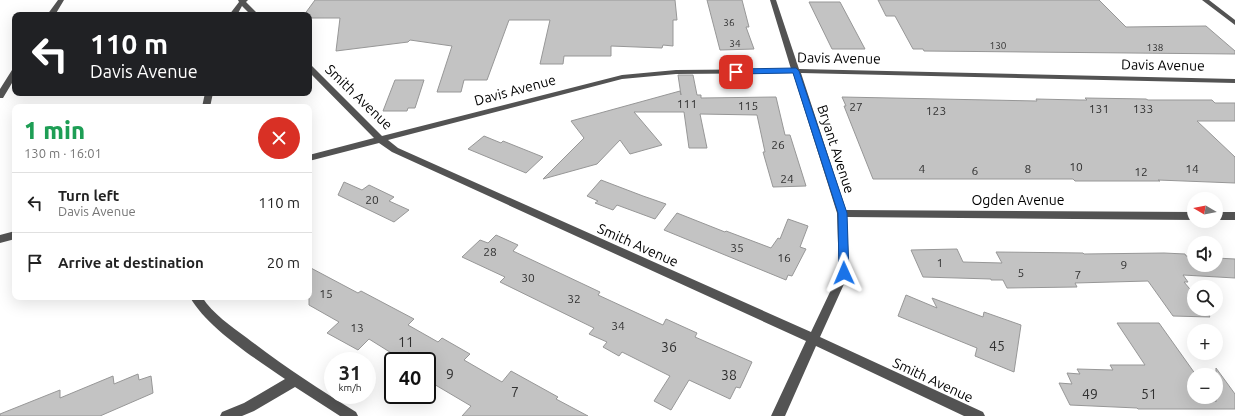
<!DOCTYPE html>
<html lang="en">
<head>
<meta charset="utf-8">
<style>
  body { margin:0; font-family:Ubuntu,sans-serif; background:#f6f6f6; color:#222; height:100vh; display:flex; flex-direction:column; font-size:15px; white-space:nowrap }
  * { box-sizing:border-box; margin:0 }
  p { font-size:13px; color:#767676 }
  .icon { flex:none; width:22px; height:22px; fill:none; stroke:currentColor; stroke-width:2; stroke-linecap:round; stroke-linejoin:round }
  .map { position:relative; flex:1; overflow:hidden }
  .drawer { position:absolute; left:12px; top:104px; width:300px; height:196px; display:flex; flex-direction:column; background:#fff; border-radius:8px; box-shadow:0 4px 16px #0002 }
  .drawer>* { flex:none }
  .banner { position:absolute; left:12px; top:12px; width:300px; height:84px; border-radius:8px; box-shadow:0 4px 16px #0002; background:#202124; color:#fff; overflow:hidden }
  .needle { width:26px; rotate:280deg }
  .controls { position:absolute; left:1187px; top:192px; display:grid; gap:8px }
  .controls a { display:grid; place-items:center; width:36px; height:36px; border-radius:50%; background:#fff; box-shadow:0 4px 16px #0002; font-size:20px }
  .speed { position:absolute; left:324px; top:352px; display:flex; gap:8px; font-size:20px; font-weight:700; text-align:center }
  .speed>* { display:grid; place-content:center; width:52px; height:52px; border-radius:50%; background:#fff; box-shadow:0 4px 16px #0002; line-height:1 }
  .speed small { font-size:10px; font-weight:400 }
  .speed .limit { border:2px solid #111; border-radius:6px; background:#fff; color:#111 }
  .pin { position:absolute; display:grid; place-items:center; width:34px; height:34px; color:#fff; margin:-17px; border-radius:8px; box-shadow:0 2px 6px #0006 }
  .me { position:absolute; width:44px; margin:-22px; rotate:359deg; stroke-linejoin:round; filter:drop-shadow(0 0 3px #0008) }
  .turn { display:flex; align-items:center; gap:14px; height:84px; padding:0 12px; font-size:18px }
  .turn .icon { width:52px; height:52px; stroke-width:2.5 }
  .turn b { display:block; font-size:28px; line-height:34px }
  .round { display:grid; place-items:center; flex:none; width:42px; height:42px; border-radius:21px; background:#f6f6f6 }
  .overview { display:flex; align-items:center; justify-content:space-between; height:68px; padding:0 12px }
  h1 { font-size:24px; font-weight:800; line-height:30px; color:#1e9e55 }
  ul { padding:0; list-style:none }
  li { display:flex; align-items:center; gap:12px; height:60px; padding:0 12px; border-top:1px solid #e0e0e0 }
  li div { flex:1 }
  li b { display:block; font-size:15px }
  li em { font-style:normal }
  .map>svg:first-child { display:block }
  .building { fill:#c3c3c3; stroke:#979797 }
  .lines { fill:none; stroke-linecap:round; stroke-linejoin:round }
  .minor { fill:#535353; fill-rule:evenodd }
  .route { fill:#1a73e8; stroke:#114b97 }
  .labels { text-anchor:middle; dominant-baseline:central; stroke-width:3; stroke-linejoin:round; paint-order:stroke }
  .far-number-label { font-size:10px; fill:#313131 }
  .number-label { font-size:12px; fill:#313131 }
  .street-label { font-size:14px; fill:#000; stroke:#fff }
  .near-number-label { font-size:14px; fill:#313131 }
</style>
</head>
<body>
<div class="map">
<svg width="1235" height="416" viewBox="0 0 1235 416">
  <rect width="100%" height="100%" fill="#fff"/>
  <path class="building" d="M315,0h360l2,20h-4v26l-10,-1 -1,3 -51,-2v10h-47l-1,8h-23l10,-44h-41l-22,60h-23l-3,12h-24l15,-46 -42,-6 -2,2 -72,9 4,-33h-31v-3h-5z
    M707,0h35l7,27h-3l8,22 -34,1z
    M878,0h221l27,27 80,-1 29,25v3l-311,-3 -1,-2h-10l-18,-33h-9z
    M809,2h31l25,47h-33z
    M678,75h15l4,20h4v3l75,-1 9,38h5l16,51 -33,1 -10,-35h2l-8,-37 -57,-1 7,34h-18l-5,-36h-50l28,33 -32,9 -10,-14 -23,24 -54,15 41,-41 -13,-17 109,-30 1,4z
    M395,80h29l-9,28h-7l-1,3h-24z
    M842,97l195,4 -1,-2 44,1h7l-2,-2 61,1 2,1h64l3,3h20v18h-38l38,36v26l-77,-3 2,1h-85l-2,-2h-200l-29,-73h2z
    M484,136l17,7 2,-2 40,16 -17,16 -58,-24z
    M601,180l42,16 23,8 -11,15 -38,-14 -4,5 -18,-7 3,-2 -11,-5z
    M344,182l18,8 7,-5 25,12 -5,4 20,9 -15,12 -56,-27z
    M677,213l48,19 1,-1 45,17 7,-10 2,1 8,-20 20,7 -8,21 6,2 -14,27 -4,-1 -2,5 -122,-50z
    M496,235l22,10 -5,6 87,41 -2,3 65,30 3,-6 31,14 -2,4 57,25 -12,26 -4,-1 -6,12 -41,-19 -18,30 -17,-9 16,-25 -48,-24 -3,4 -16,-9 4,-5 -18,-8 5,-6 -94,-46 5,-5 -43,-20 18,-17 8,3z
    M957,249l6,13 39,1 -6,-11 87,1 1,1 80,-1 21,1 1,2h8v9h22v-7l19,1v19l-52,-3 5,7h-4l10,12v15h11l5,8 -37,-1 -25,-35 -73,2 2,4 -70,1 -4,-8h-12v-1l-68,-2 -12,-27z
    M309,267l49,26 3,-2 53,28 -6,6 30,17 4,-4 28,16 -6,6 38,22 9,-11 47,26 -2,2 32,17h-126l9,-10 -44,-26v-19h-3l-16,-9 -7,7 -32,-20 -11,11 -31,-17 12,-11 -30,-17z
    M906,295l31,13 -5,-10 51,19 1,-5 37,13 -7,47 -39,-16 2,-8 -79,-32z
    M1117,323h42l37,52h-2v22h18l4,5v-34l19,26v15h-97l-1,-1 -67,-3 -11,-22 13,1 -5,-11 13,1 -3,-5 36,1 -3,-5h35z
    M138,374l1,6 12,-4 2,17 -53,23h-100v-2l60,-24v8l53,-22 1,8z"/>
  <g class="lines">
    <path class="minor" d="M58,0h6l-9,15h-8z
      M238,0h10l-2,2 13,13h-8l-9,-9 -5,9h-8l10,-13z
      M770,0h6l23,69 436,10v4l-434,-10 45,137 348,2v8l-347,-3 2,56 -29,64 163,75 2,4h-21l-148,-70 -31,70h-14l35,-75 -414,-189 -13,-9 -70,18v-6l65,-17 -65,-66v-6h3l70,70 240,-61 54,-5 115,-1zM793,73l44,140 2,60 -28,59 -413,-184 -10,-8 234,-61 54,-5z
      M1202,0h7l26,20v5z
      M12,70h3v8l-12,20h-3v-9z
      M205,93h8l-3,14h-8z
      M1216,212h19v8h-19z
      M15,231v8l-15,4v-8z
      M190,297h12c11,17 29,29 45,41 35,27 71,51 109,74l2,4h-18l-45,-29 -41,24 -12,5h-22l2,-4 22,-9 41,-24c-29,-20 -78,-51 -95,-82z"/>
  </g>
  <path class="route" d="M796,68l3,3 48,142 2,60 -2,3h-7l-1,-3 -1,-60 -45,-140 -57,1 -3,-2 3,-3z"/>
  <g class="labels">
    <g class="far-number-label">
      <text x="729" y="22">36</text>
      <text x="735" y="43">34</text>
      <text x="998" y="45">130</text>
      <text x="1155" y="47">138</text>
    </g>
    <g class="number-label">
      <text x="687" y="103">111</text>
      <text x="748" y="105">115</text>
      <text x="856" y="106">27</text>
      <text x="1099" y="108">131</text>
      <text x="1143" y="108">133</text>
      <text x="936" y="110">123</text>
      <text x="778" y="144">26</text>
      <text x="1076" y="166">10</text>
      <text x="922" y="168">4</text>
      <text x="1028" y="168">8</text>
      <text x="1192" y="168">14</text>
      <text x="975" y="170">6</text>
      <text x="1141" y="171">12</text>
      <text x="787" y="178">24</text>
      <text x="372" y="199">20</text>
      <text x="737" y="247">35</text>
      <text x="490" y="251">28</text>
      <text x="784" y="257">16</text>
      <text x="940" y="262">1</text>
      <text x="1124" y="264">9</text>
      <text x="1021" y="272">5</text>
      <text x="1078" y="274">7</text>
      <text x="528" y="277">30</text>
      <text x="326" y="293">15</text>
      <text x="574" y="298">32</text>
      <text x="618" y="325">34</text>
      <text x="357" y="327">13</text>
    </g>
    <g class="street-label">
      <text transform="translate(839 58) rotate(1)">Davis Avenue</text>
      <text transform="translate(1163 65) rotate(1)">Davis Avenue</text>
      <text transform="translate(515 90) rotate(-15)">Davis Avenue</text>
      <text transform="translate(359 97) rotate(44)">Smith Avenue</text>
      <text transform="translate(836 149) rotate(72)">Bryant Avenue</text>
      <text x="1018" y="200">Ogden Avenue</text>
      <text transform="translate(638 245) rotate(24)">Smith Avenue</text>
      <text transform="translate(933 380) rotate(25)">Smith Avenue</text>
    </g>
    <g class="near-number-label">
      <text x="406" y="342">11</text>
      <text x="997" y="346">45</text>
      <text x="669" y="347">36</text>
      <text x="450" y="374">9</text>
      <text x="729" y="375">38</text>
      <text x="515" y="392">7</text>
      <text x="1090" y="394">49</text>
      <text x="1149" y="394">51</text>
    </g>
  </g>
</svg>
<div class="controls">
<a><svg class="needle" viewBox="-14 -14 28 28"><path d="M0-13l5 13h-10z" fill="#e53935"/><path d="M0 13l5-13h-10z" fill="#767676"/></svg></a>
<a><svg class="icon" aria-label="sound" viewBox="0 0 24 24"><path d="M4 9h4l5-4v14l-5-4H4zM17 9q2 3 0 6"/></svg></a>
<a><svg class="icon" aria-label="search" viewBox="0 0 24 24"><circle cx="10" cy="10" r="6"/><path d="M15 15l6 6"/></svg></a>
<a>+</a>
<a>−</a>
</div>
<div class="speed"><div>31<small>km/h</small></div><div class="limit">40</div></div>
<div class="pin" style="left:736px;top:72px;background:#d93025"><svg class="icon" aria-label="arrive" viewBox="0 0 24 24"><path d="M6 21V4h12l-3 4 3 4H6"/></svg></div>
<svg class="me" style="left:844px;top:273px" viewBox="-20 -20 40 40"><path d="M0-17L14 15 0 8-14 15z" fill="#1a73e8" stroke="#fff" stroke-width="4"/></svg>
<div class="banner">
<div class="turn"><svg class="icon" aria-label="left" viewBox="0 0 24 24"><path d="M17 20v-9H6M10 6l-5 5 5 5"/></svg><div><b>110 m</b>Davis Avenue</div></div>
</div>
<section class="drawer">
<div class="overview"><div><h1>1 min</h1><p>130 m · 16:01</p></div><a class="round" style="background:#d93025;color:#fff"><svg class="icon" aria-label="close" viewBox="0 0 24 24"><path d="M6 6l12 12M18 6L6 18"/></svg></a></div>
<ul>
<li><svg class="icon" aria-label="left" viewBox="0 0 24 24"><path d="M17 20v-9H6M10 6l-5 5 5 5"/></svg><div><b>Turn left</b><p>Davis Avenue</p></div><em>110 m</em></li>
<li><svg class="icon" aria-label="arrive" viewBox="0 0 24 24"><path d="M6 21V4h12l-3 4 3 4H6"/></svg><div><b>Arrive at destination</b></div><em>20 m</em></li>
</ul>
</section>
</div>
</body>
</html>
